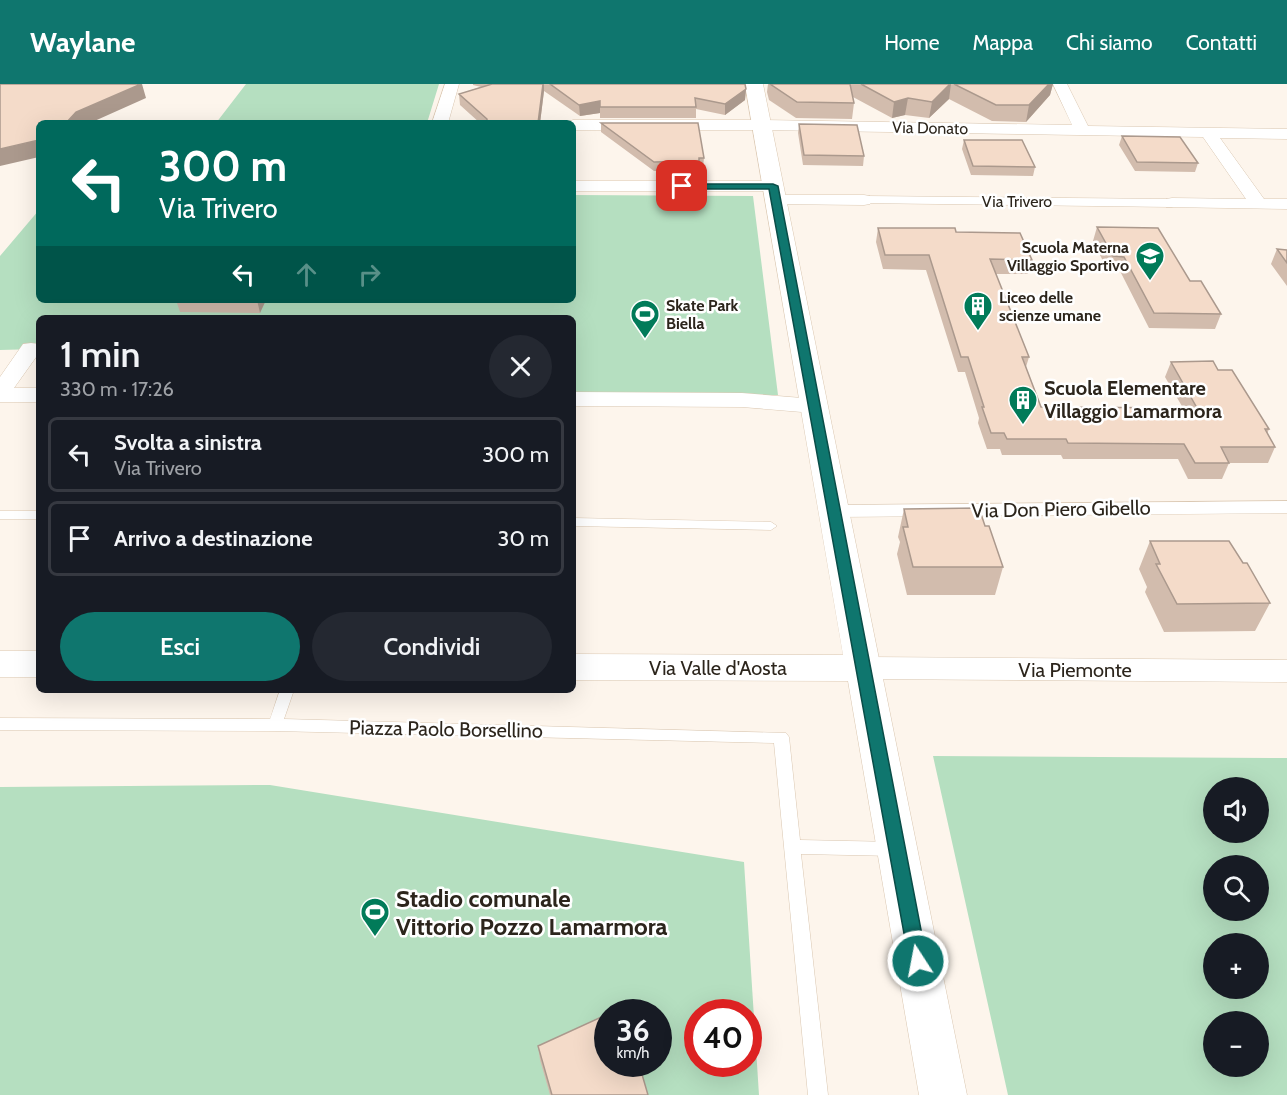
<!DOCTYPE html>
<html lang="it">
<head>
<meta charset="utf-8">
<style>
  body { margin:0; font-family:Cabin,sans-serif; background:#242831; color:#f1f3f6; height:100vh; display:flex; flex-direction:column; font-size:22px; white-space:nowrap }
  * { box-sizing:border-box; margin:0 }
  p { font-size:20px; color:#9ea1a6 }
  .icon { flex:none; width:33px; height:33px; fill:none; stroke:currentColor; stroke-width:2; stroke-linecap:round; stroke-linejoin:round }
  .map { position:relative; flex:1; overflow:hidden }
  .panel { position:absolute; left:36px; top:231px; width:540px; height:378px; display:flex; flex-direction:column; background:#171b24; border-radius:9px; box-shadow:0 6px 24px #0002 }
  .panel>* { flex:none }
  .banner { position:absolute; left:36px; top:36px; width:540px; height:183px; border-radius:9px; box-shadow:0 6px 24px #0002; background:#00695c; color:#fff; overflow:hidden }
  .buttons { position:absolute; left:1203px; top:693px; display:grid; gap:12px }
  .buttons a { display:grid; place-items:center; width:66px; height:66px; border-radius:50%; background:#171b24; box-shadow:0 6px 24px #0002; font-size:30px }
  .speed { position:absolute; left:594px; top:915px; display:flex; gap:12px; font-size:30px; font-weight:700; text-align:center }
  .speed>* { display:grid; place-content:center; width:78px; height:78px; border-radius:50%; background:#171b24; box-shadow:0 6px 24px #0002; line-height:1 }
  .speed small { font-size:15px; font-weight:400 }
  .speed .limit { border:9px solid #d22; background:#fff; color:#111 }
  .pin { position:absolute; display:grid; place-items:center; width:51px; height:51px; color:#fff; margin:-26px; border-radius:12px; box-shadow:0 3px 9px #0006 }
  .me { position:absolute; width:66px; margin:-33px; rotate:349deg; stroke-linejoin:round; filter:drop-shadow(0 0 4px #0008) }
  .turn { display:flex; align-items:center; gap:21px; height:126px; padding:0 24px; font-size:27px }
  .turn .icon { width:78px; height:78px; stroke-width:2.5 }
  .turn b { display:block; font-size:42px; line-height:51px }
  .lanes { display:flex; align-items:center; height:57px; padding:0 24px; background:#0003; justify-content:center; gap:30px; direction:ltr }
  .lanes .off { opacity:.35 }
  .round { display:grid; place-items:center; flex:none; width:63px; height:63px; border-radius:32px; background:#242831 }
  .headline { display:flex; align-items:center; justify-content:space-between; height:102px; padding:0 24px }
  h1 { font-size:36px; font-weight:600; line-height:45px }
  .action { display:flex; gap:12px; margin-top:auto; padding:12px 24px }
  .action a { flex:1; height:69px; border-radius:36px; background:#0f766e; color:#fff; font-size:24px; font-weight:600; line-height:69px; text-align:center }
  .action a+a { background:#242831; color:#f1f3f6 }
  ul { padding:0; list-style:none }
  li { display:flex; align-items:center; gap:18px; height:75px; margin:0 12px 9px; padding:0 12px; border:3px solid #363941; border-radius:9px }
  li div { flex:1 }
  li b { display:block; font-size:22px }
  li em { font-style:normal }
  header { display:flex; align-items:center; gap:36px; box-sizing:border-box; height:84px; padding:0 30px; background:#0f766e; color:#fff }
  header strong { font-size:28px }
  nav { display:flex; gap:33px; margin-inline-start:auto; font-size:21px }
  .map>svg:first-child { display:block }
  .green { fill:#b5dfc0; fill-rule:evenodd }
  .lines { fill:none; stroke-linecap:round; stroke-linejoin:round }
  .service-casing { stroke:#dac7b1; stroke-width:1 }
  .pedestrian-casing { stroke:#dac7b1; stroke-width:1 }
  .minor-casing { stroke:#dac7b1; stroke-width:1 }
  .tertiary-casing { stroke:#dac7b1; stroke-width:1 }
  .service { fill:#fff; fill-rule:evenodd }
  .pedestrian { fill:#fff; fill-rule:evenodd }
  .minor { fill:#fff; fill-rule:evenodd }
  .tertiary { fill:#fff; fill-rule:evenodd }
  .wall { fill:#d2bcad }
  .shaded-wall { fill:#ab998d }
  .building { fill:#f4dbc9; stroke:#ab998d; stroke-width:1.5 }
  .route { fill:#0f766e; stroke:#0a4d48; stroke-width:1.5 }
  .labels { text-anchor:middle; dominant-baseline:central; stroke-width:5; stroke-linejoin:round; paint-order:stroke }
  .far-street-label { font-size:16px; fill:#2c251c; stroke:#fff }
  .far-poi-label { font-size:16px; font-weight:bold; fill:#2c251c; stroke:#fff; text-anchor:start }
  .poi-label { font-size:20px; font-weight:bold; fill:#2c251c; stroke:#fff; text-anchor:start }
  .street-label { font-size:20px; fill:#2c251c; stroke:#fff }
  .near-poi-label { font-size:24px; font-weight:bold; fill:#2c251c; stroke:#fff; text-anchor:start }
</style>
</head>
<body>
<header>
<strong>Waylane</strong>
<nav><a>Home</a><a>Mappa</a><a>Chi siamo</a><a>Contatti</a></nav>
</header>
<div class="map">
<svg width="1287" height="1011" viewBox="0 0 1287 1011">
  <rect width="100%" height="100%" fill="#fdf5ec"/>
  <path class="green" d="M246,0h193l-12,39h-211z
    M573,111l180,1 25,199 -205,-1v-76h-534v31l-39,1v-94l39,-46v90h534z
    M933,672l354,2v337h-279zM1214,704h44v44h-44zM1214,782h44v44h-44zM1214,860h44v44h-44zM1214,938h44v44h-44z
    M270,701l474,77 15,233h-759v-308zM608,928h50v52h-50zM698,928h50v52h-50z"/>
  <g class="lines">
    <g class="service-casing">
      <path id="service" d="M0,427h39v8h-39z
        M573,434l198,4 6,4 -6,4 -198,-4z
        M280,606h14l-10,29 502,14 3,4 11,103 95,2 6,2 2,5 -2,5 -6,2 -94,-2 27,241h-20l-34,-352 -499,-12 -275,-1v-12l270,1z"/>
    </g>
    <g class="pedestrian-casing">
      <path id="pedestrian" d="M864,112l308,3 7,4 -7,4 -313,-4 -2,-3z
        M1287,417v12l-453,4 -7,-2 -3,-4 3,-4 7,-2z"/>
    </g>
    <g class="minor-casing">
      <path id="minor" d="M445,0h14l-11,39h-16z
        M1053,0h14l21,42 199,3v10l-67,-1 44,61h23v10l-121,-2 -3,-4 3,-4 6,-1 74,1 -43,-62 -441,-7h-189v-7h-7l7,-3h189l310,5z
        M573,97h200l6,1 3,4 -3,4 -6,1h-200z
        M776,111h88l6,1 3,4 -3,4 -6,1 -94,-1 -3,-4 3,-4z
        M31,259l8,1v9l-25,35h25v14h-39v-25l23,-33z
        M573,308l169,1 72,6 8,2 3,5 -3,5 -8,2 -72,-6 -169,-1z
        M864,573l423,3v22l-423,-3 -10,-3 -4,-8 4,-8z"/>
    </g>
    <g class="tertiary-casing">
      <path id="tertiary" d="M745,0h18l204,1011h-48l-71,-414 -275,-1v-26l270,1z
        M0,567h39v26h-39z"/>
    </g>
    <use href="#service" class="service"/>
    <use href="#pedestrian" class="pedestrian"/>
    <use href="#minor" class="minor"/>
    <use href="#tertiary" class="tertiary"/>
  </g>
  <path class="wall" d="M473,0h272l1,5 -1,11 -20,15 -29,-6v9h-96v-5l-20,3 -36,-25 -4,32h-60l-20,-18 -1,-11 22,-7 -8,-2z
    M768,0h285l-3,11 -24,27 -34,-1 -43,-22 -20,19 -24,-3 -13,3 -39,-21 1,6 -2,16 -56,-1 -27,-18 -2,-8z
    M601,39l103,35 -1,9h-4v4h-45l-53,-39z
    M799,40l65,32 -1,10 -60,-1 -5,-32z
    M1122,52l76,27 -3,9 -60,-1 -16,-26z
    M964,56l71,27 -2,9 -62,-1 -9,-26z
    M1097,143l93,54 31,33 -6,15 -66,-1 -29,-57h-12l-15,-30z
    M878,144l78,4 76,28 -4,14h-32l33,83 -3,10 15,40 142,1 -18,-31 6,-15 47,8 51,59 -2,5 8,13 -7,16h-39l-7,16h-34l-10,-20h-115l-2,-4h-59l-2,-6h-13l-9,-26 1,-5 -14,-46h-7l-32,-102 -43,-1 -7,-27z
    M1277,165l10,1v36l-16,-22z
    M176,216h90l-6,13 -80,-1z
    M904,425l81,17 18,41 -8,28h-88l-10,-41 3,-12 -2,-5z
    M1150,457l93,22 27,40 -15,28 -91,1 -19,-40 2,-5 -8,-18z
    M538,962l110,49h-98l-10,-35z"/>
  <path class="shaded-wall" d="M141,0h1l4,14 -56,25h-24l10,-11z
    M543,0h1v7l-4,32h-2z
    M950,0h1l-2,15 -20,19 3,-16z
    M1049,0h4l-3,11 -24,27 3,-17z
    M746,5l-1,11 -20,15v-11z
    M908,14l-3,17 -13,3 2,-16z
    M600,17v12l-20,3 -1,-11z
    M39,56v17l-39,9v-17z
    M257,216h9l-6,13z"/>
  <path class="building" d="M0,0h141l-65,28 -10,11h-27v17l-39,9z
    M492,0h51l-5,39h-51v-4l-28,-25z
    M550,0h195l1,5 -21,15 -30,-6 1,9h-96v-6l-21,4z
    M770,0h80l4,19 -57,-1z
    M861,0h89l-18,18 -24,-4 -14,4z
    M954,0h95l-20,21h-33z
    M601,39h97l6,35h-5v3l-45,1z
    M799,40l58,1 7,31 -60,-1z
    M1122,52l58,1 18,26 -61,-1z
    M964,56h58l13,27 -62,-1z
    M1097,143l61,1 32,53h11l20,33 -67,-1 -30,-56 -11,-1z
    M878,144h77l1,4 64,1 12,27 -42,-1 39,98h-7l19,50 156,1 -26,-46 42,-1 5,9h14l37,59h-4l10,18h-54l8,16h-34l-11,-19 -116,-1 -2,-4h-59l-3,-6h-13l-9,-26h2l-16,-50h-7l-32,-102h-44z
    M1277,165l10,1v13z
    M979,424l6,18h4l14,41h-90l-10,-40h5l-4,-18z
    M1150,457h79l14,22h4l23,40 -93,1 -21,-40h4z
    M608,930v50h31l9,31h-96l-14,-49z"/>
  <path class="route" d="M679,100h94l5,2 149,775 -3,6 -6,2 -6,-2 -3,-6 -140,-772h-87l-4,-3z"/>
  <defs>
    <g id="school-pin" transform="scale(1.5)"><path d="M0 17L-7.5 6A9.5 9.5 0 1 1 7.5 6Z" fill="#017b59" stroke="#fff"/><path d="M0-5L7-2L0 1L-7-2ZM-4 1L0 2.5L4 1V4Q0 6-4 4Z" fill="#fff"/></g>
    <g id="building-pin" transform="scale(1.5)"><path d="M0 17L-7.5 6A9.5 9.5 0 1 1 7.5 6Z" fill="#017b59" stroke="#fff"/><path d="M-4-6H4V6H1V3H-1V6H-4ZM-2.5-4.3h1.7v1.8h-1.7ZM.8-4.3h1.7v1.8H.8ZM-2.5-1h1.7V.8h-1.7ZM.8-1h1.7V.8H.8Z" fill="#fff"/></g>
    <g id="stadium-pin" transform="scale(1.5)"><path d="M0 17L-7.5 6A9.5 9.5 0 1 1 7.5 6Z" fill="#017b59" stroke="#fff"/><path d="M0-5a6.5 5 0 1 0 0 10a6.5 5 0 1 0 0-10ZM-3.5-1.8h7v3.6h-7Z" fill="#fff"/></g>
  </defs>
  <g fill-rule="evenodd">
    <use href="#school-pin" x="1150" y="172"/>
    <use href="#building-pin" x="978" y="222"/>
    <use href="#stadium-pin" x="645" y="230"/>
    <use href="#building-pin" x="1023" y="316"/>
    <use href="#stadium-pin" x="375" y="828"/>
  </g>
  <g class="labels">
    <g class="far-street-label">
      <text transform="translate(930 44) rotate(1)">Via Donato</text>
      <text x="1017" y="117">Via Trivero</text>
    </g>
    <g class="far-poi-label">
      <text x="1129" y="163" text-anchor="end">Scuola Materna<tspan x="1129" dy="18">Villaggio Sportivo</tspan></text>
      <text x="999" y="213">Liceo delle<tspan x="999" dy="18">scienze umane</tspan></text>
      <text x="666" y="221">Skate Park<tspan x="666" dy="18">Biella</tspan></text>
    </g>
    <g class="poi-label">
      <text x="1044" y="304">Scuola Elementare<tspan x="1044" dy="23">Villaggio Lamarmora</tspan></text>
    </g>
    <g class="street-label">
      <text transform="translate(1061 425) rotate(-1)">Via Don Piero Gibello</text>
      <text x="718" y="584">Via Valle d'Aosta</text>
      <text x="1075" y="586">Via Piemonte</text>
      <text transform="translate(446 645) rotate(1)">Piazza Paolo Borsellino</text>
    </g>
    <g class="near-poi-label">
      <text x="396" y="814">Stadio comunale<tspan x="396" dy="28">Vittorio Pozzo Lamarmora</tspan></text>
    </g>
  </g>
</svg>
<div class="buttons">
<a><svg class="icon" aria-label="sound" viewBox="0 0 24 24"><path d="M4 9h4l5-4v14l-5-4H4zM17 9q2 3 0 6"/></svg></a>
<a><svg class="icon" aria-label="search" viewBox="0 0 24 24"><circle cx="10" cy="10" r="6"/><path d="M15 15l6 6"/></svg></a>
<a>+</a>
<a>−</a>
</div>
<div class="speed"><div>36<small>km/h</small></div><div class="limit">40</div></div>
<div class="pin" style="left:682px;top:102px;background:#d93025"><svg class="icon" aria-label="arrive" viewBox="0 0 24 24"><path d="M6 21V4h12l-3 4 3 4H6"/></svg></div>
<svg class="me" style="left:918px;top:877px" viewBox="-20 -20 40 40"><circle r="17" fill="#0f766e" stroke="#fff" stroke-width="3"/><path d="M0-11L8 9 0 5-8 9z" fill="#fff"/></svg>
<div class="banner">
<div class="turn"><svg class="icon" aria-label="left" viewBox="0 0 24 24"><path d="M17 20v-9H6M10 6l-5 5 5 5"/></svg><div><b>300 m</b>Via Trivero</div></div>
<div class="lanes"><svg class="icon" aria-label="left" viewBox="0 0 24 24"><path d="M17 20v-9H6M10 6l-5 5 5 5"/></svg><svg class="icon off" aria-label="ahead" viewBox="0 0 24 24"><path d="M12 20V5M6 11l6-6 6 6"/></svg><svg class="icon off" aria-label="right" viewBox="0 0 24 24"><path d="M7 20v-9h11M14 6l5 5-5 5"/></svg></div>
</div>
<section class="panel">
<div class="headline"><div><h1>1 min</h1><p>330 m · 17:26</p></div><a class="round"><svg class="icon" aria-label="close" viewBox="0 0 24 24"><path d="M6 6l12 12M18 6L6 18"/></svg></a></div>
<ul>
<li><svg class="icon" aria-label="left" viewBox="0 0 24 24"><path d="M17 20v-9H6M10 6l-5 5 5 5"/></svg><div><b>Svolta a sinistra</b><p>Via Trivero</p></div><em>300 m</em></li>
<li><svg class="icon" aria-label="arrive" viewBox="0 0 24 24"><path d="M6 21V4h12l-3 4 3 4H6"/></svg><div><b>Arrivo a destinazione</b></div><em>30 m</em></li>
</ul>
<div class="action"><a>Esci</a><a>Condividi</a></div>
</section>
</div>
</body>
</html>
